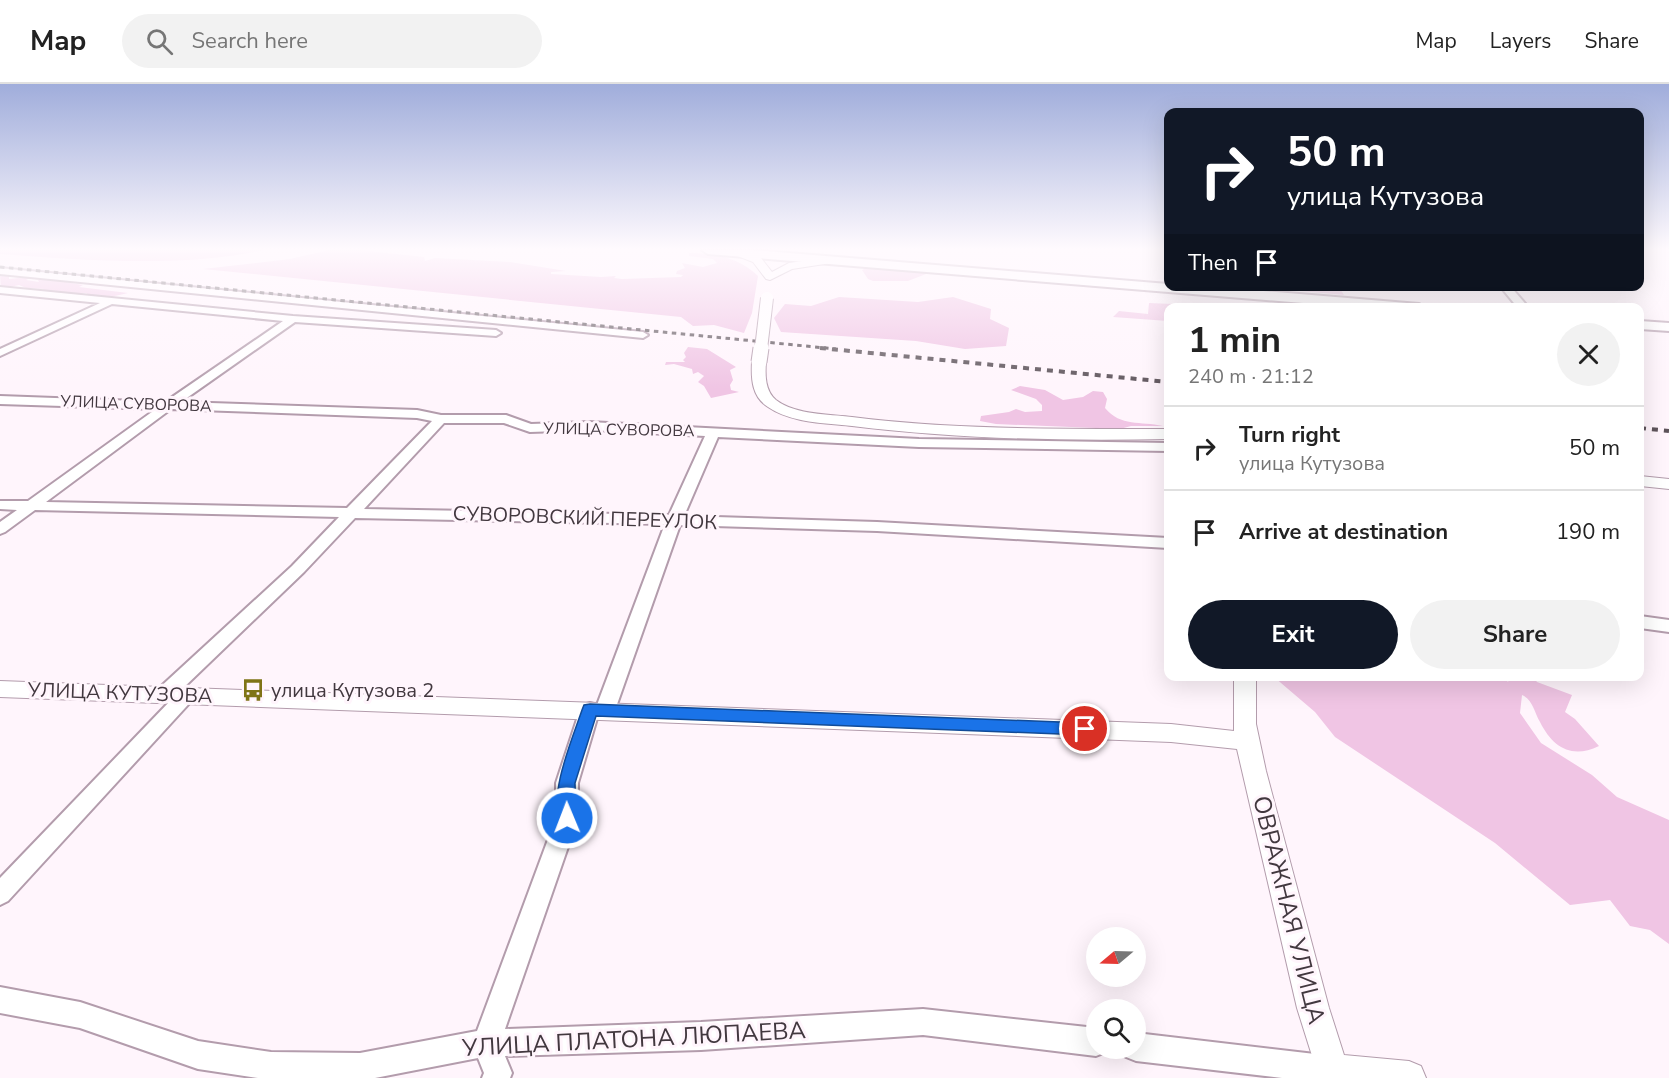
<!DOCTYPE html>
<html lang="en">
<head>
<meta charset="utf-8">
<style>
  body { margin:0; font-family:"Nunito Sans",sans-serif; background:#f2f2f2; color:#222; height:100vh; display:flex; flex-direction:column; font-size:22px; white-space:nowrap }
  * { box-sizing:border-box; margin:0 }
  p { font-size:20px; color:#767676 }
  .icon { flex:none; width:33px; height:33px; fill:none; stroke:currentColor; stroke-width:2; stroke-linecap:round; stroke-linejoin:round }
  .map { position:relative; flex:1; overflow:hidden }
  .side { position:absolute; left:1164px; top:219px; width:480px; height:378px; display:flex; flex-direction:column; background:#fff; border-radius:12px; box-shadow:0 6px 24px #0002 }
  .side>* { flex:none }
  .top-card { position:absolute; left:1164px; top:24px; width:480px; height:183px; border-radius:12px; box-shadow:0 6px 24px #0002; background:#111827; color:#fff; overflow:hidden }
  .needle { width:39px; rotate:251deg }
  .controls { position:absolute; left:1086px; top:843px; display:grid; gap:12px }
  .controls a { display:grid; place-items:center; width:60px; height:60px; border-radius:50%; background:#fff; box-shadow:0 6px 24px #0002; font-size:30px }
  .pin { position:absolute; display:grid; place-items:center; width:51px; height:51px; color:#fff; margin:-26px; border:3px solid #fff; border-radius:50%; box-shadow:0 2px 6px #0007 }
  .me { position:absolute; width:66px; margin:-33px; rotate:359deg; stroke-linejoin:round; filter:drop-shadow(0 0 4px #0008) }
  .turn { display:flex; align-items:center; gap:21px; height:126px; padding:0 24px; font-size:27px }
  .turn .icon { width:78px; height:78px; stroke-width:2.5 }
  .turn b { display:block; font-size:42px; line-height:51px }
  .then { display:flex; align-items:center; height:57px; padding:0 24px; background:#0003; gap:12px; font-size:22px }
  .round { display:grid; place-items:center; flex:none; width:63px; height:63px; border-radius:32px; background:#f2f2f2 }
  .head { display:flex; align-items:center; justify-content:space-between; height:102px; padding:0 24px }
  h1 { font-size:36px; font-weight:700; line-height:45px }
  .primary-button { display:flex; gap:12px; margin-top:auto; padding:12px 24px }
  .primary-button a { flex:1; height:69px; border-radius:36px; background:#111827; color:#fff; font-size:24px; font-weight:700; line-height:69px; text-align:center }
  .primary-button a+a { background:#f2f2f2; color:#222 }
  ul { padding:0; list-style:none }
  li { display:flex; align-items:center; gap:18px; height:84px; padding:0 24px; border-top:2px solid #e0e0e0 }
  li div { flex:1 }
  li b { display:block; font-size:22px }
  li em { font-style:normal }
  header { display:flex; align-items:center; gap:36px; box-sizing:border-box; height:84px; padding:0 30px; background:#fff; border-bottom:2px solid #e0e0e0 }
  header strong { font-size:28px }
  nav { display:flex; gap:33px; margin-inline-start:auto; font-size:21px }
  .search { width:420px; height:54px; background:#f2f2f2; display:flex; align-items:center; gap:15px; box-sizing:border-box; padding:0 21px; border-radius:33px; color:#767676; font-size:22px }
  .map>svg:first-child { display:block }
  .green { fill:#f0c5e4 }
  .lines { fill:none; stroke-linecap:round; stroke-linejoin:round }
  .minor-casing { stroke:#b39cac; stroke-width:4 }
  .tertiary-casing { stroke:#b39cac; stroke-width:2 }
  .secondary-casing { stroke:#b39cac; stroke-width:4 }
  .minor { fill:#fff; fill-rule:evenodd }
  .tertiary { fill:#fff; fill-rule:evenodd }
  .secondary { fill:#fff; fill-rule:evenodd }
  .rail-far1 { stroke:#5d535a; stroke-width:3; stroke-dasharray:4.5 4.5; stroke-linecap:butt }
  .rail { stroke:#5d535a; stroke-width:4; stroke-dasharray:6 6; stroke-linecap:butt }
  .tertiary-bridge-far1-casing { stroke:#b39cac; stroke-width:14; stroke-linecap:butt }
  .tertiary-bridge-casing { stroke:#b39cac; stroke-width:17; stroke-linecap:butt }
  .tertiary-bridge-far1 { stroke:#fff; stroke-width:12 }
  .tertiary-bridge { stroke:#fff; stroke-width:15 }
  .route { fill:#1a73e8; stroke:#114b97; stroke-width:1.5 }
  .labels { text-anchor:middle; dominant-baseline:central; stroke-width:6; stroke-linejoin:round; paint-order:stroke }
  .far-street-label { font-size:16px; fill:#42383f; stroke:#fff5fc }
  .street-label { font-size:20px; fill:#42383f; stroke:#fff5fc }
  .poi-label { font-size:20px; fill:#42383f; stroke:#fff5fc; text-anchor:start }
  .near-street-label { font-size:24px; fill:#42383f; stroke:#fff5fc }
</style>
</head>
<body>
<header>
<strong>Map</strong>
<div class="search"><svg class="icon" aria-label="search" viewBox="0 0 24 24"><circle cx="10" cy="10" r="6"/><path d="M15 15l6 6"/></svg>Search here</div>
<nav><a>Map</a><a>Layers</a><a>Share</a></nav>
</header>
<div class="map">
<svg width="1669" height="994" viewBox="0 0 1669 994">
  <rect width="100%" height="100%" fill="#fff5fc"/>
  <path class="green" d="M0,166h264c-80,18 -182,10 -264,4z
    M329,166h31l64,7 1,4 10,-3 75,4 56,9 -15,1v2l50,3 15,-1 -2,2 8,1 59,-2 2,-2 -7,-1 1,-3 8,-3 -3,-5 21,4 14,-4 -4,-4 -24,-3v-3c23,-1 51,5 69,23l-6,37 -8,20 -30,-8 -21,1 -12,-9 -478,-48 87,-10z
    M871,182l52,4 3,4 -18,7h-35l-5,-2 -6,-9z
    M0,191l9,1v3l19,-2 2,1 -4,2 13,2 -1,-2 10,-1 35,6 -4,2 49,6 -22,5 -20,-3 1,-2c-12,1 -34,3 -45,-3l2,-1 -18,-1 -7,-3 -18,4z
    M1256,203h83l5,8z
    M839,213l79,5 35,-5 38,12 -1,10 19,9 -3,18 -41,3 -49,-8 -135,-9 -7,-14 11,-14 26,2z
    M1149,219l24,1 1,3 -6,1v13l-55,-4 6,-6 29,3z
    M688,263l19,2 29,18 -6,3 3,10 -3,5 1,5 8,2 -28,6 -7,-12 -6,-4 6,-6 -6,-4 -5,2 -1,-5 -18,-5 -9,1 1,-3h19l-2,-2 3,-3 -2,-4z
    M1020,302l25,4 18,10 20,-3 10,-6 10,1 4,7 -2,9c16,19 35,13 58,18h-32l-11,3 -124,-5 -16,-3 1,-5 28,-4 7,-3 9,3 17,-1v-6l-6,-6 -25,-9z
    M1503,592l5,6 2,-5h23l4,5 35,13 -7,17 10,7 24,27c-27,13 -46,2 -59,-24 -6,-10 -7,-22 -18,-27l-2,18 21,30 51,32 25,22 52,23v124l-19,-14 -20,-4 -20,-26 -40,5 -75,-62 -160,-106 -20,-25 -41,-35z"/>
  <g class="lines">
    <g class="minor-casing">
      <path id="minor" d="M0,184l643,64 5,3 -5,3 -643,-64z
        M1500,202h10l19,22h-11z
        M0,203l293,29 203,14 5,3 -5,3 -201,-14 -114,80 236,8 24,5h65l25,9 58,-2 330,17 249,4v8l-249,-4 -201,-10 -34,79 193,6 291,16v10l-291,-17 -197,-6 -65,185 -3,5 -7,2 -7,-2 -20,68v35l-73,211 196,-7 222,-13 173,19v20h11l-1,4 -10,4 -173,-21 -222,15 -196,6 7,17 -2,5h-28l2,-5 -6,-15 -103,20h-117l-60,-9 -118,-41 -80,-15v-26l80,15 118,39 73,11 89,1 117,-22 79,-213v-35l24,-73 3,-5 7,-2 7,2 68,-181 -310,-6 -51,54 -124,119 6,-2 7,2 3,5 -188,205 -8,4v-27l172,-179 -8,3 -7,-2 -3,-5 3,-5 135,-124 47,-49 -304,-7 -30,22 -5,2v-12l17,-12 -17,-1v-8h28l128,-92 -156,-5v-8l165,6 118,-81 -171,-17 -112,52v-7l100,-46 -100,-10zM171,325l246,9 15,3 -85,87 -301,-6zM444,339h60l26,9 59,-2 116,6 -36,79 -305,-6z
        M1640,532l29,4v12l-29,-4z
        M1136,949l196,23 10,4 5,18h-65l-146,-17 -10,-4 -3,-9h13z"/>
    </g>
    <g class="tertiary-casing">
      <path id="tertiary" d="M740,166l21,8 11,14 17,-9 42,-6 5,3 -5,3 -39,6 -22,11 -4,-1 -13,-17 -18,-7v-4z
        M759,274l7,4c-1,13 -1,29 10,38 20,15 52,14 76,17 105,13 210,12 316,12v10c-105,2 -211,0 -316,-13 -26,-3 -61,-3 -84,-19 -16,-10 -17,-28 -16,-45z
        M1640,392l29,3v10l-29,-3z
        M1234,592h22v48l10,47 63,237 15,47 65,6 12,5 5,12h-107l-22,-70 -60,-259 -66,-7 -1171,-45v-16l1171,43 63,7z"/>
    </g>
    <g class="secondary-casing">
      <path id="secondary" d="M702,166h50l416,34v2h36l215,18 7,4h-63l-655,-54z
        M1640,237l29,2v8l-29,-2z"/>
    </g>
    <use href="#minor" class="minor"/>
    <use href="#tertiary" class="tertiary"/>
    <use href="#secondary" class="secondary"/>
    <path class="rail-far1" d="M0,183l836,82"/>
    <path class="rail" d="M820,264l348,34
      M1640,344l29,3"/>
    <g class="tertiary-bridge-far1-casing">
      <path id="tertiary-bridge-far1" d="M761,265l6,-51"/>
    </g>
    <g class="tertiary-bridge-casing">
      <path id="tertiary-bridge" d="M759,278l2,-14"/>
    </g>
    <use href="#tertiary-bridge-far1" class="tertiary-bridge-far1"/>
    <use href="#tertiary-bridge" class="tertiary-bridge"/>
  </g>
  <linearGradient id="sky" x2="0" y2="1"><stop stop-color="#a0addb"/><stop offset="0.54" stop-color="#fffafe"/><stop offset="1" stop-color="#fffafe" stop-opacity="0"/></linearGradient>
  <rect width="1669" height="305" fill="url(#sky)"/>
  <path class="route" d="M590,620l495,19 6,2 2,4 -2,5 -6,1 -489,-19 -21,67 1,35 -2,6 -7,2 -6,-2c-14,-27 12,-87 21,-114l2,-5z"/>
  <defs>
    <g id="bus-bare" transform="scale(1.8)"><path d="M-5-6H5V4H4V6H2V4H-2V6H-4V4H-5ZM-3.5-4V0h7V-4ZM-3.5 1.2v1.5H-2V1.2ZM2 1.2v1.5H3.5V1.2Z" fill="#7f7416" stroke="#fff5fc" stroke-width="2.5" paint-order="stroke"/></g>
  </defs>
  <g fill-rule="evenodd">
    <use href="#bus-bare" x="253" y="606"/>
  </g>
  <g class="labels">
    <g class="far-street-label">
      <text transform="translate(136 320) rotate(2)">УЛИЦА СУВОРОВА</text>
      <text transform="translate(619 346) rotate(1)">УЛИЦА СУВОРОВА</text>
    </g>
    <g class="street-label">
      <text transform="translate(585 434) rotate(2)">СУВОРОВСКИЙ ПЕРЕУЛОК</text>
      <text transform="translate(120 609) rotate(2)">УЛИЦА КУТУЗОВА</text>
    </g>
    <g class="poi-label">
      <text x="271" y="606">улица Кутузова 2</text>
    </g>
    <g class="near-street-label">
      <text transform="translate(1289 826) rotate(76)">ОВРАЖНАЯ УЛИЦА</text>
      <text transform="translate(634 955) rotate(-3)">УЛИЦА ПЛАТОНА ЛЮПАЕВА</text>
    </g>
  </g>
</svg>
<div class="controls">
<a><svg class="needle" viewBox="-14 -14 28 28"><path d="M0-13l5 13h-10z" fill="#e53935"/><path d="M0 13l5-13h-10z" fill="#767676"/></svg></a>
<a><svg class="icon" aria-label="search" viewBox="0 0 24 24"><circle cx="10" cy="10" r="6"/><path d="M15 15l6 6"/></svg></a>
</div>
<div class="pin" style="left:1085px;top:645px;background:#d93025"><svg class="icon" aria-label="arrive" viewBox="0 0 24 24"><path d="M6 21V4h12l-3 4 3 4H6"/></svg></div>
<svg class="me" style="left:567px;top:734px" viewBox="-20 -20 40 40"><circle r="17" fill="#1a73e8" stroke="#fff" stroke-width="3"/><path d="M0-11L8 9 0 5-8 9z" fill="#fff"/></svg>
<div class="top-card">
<div class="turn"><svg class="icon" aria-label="right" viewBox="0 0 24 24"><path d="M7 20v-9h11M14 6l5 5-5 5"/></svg><div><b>50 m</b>улица Кутузова</div></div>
<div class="then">Then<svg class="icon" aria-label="arrive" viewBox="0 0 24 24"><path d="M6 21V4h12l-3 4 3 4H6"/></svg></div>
</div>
<section class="side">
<div class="head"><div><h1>1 min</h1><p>240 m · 21:12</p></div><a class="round"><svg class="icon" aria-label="close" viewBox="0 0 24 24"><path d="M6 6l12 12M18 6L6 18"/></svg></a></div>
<ul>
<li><svg class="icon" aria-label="right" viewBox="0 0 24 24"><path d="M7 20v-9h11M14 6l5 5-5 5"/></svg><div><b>Turn right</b><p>улица Кутузова</p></div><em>50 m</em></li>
<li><svg class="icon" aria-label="arrive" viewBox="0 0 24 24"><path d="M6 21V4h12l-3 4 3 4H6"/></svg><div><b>Arrive at destination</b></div><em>190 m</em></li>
</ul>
<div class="primary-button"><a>Exit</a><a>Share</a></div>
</section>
</div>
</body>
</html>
